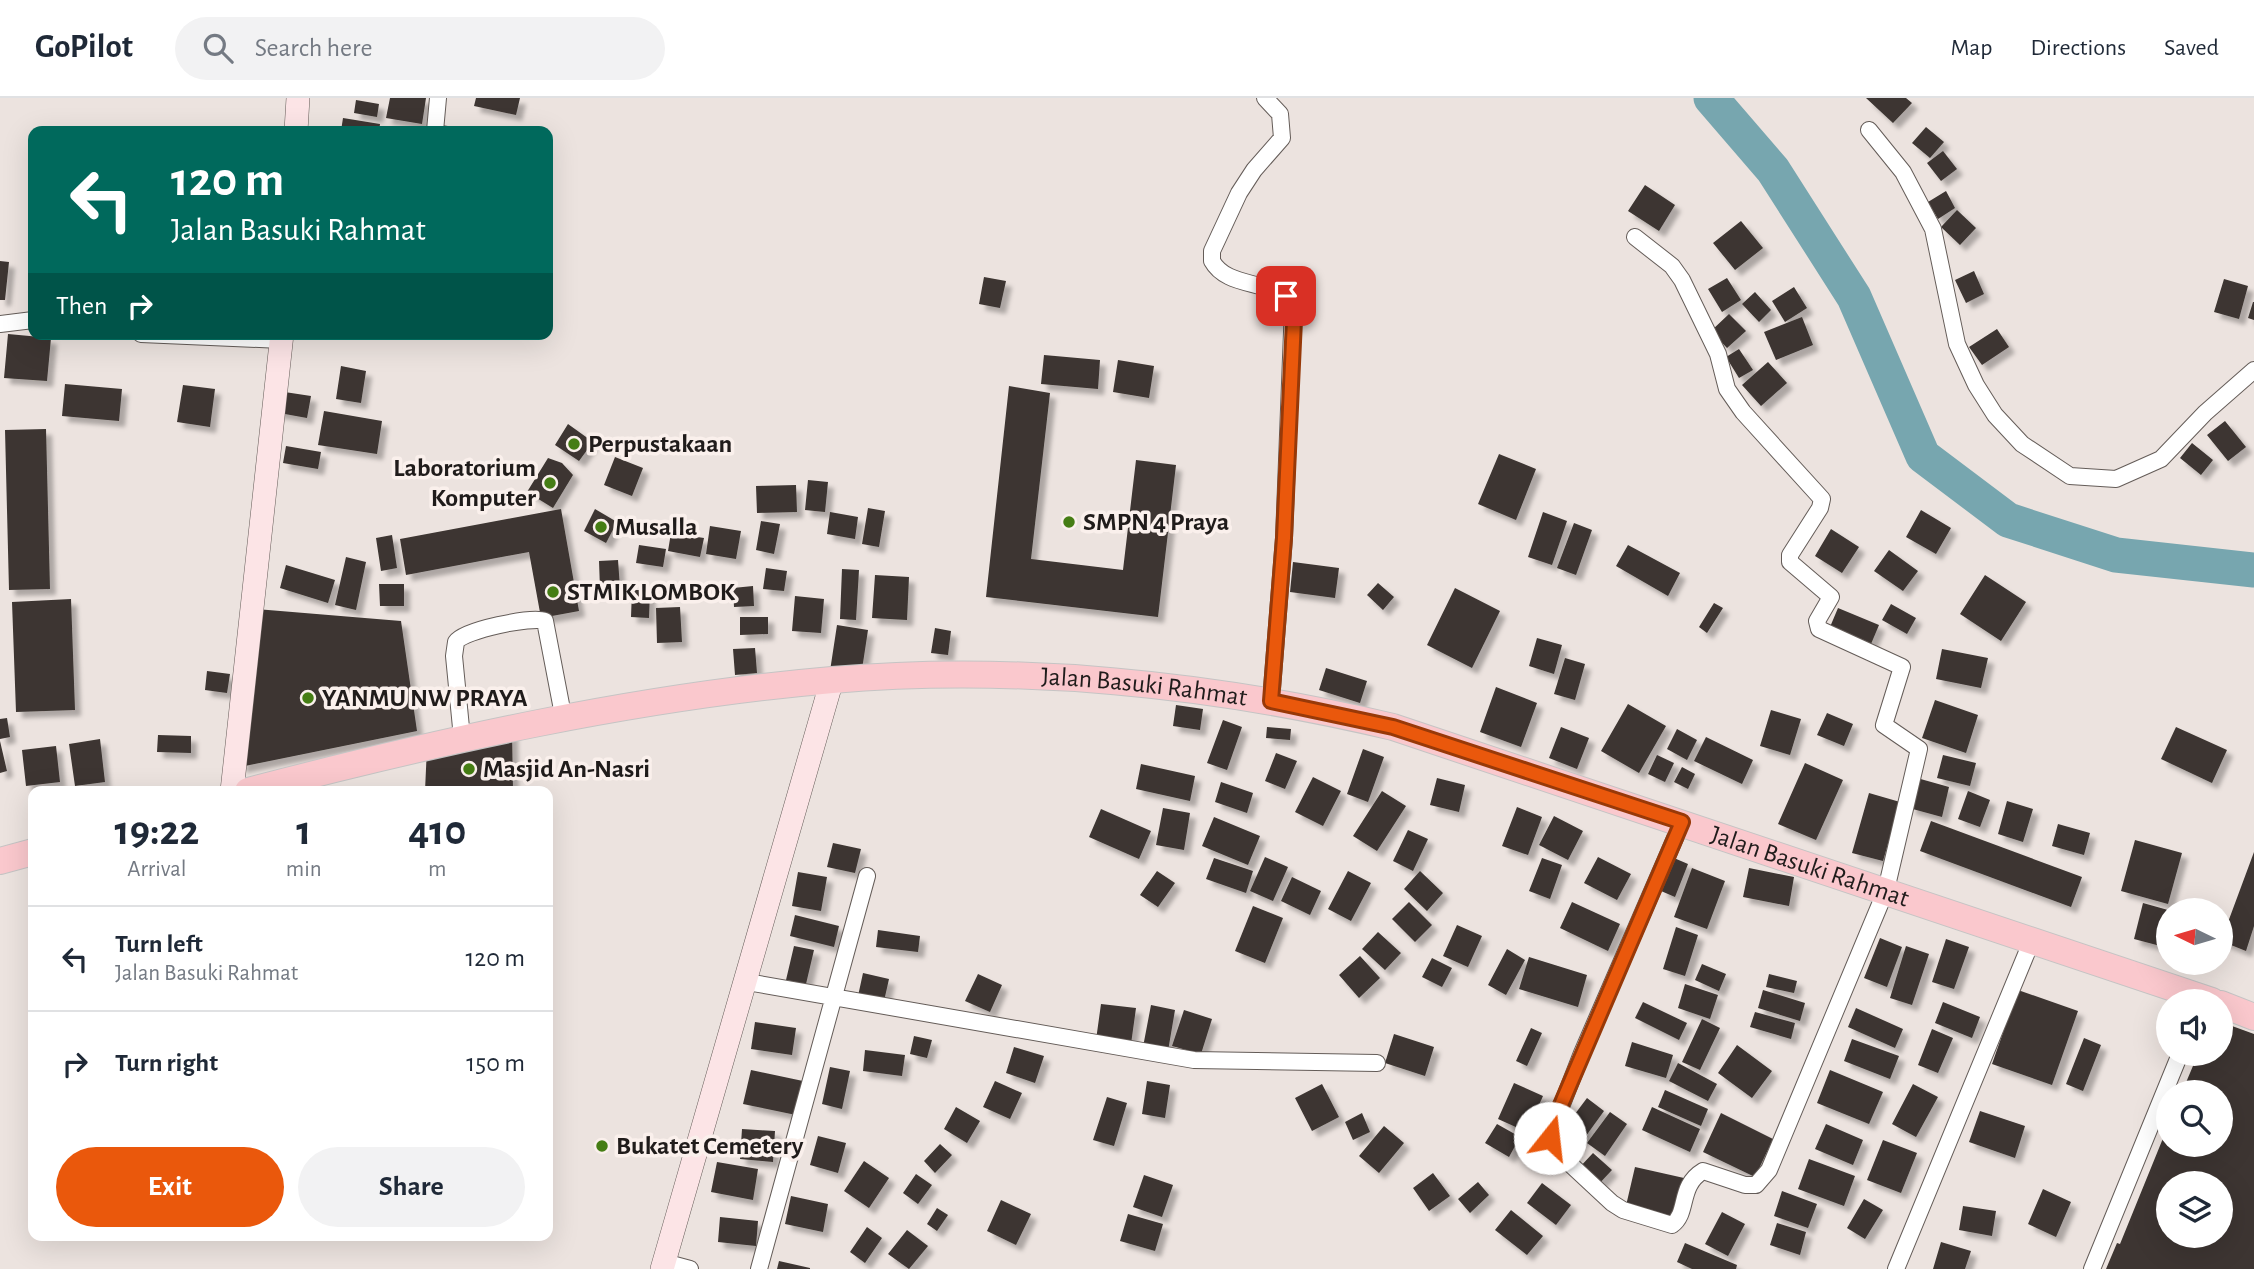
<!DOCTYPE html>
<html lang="en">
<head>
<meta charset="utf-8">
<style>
  body { margin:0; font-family:"Alegreya Sans",sans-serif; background:#f2f2f3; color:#1f2937; height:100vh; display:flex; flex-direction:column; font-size:26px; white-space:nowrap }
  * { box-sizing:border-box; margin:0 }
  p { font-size:23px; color:#747a83 }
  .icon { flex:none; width:38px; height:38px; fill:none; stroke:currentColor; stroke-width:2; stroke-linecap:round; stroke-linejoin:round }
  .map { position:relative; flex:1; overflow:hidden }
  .panel { position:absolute; left:28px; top:688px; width:525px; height:455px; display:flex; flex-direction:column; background:#fff; border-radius:14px; box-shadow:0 7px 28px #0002 }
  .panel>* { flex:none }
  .guide { position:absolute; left:28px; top:28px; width:525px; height:214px; border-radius:14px; box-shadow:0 7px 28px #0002; background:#00695c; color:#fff; overflow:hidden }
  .needle { width:46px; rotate:275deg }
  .fabs { position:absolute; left:2156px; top:800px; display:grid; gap:14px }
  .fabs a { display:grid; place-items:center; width:77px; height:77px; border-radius:50%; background:#fff; box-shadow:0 7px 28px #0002; font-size:35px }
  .pin { position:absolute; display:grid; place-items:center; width:60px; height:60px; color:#fff; margin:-30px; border-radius:14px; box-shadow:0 4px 10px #0006 }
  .me { position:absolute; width:77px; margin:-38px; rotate:16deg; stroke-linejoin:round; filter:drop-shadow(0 0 5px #0008) }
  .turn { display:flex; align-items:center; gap:24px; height:147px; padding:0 28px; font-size:32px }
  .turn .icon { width:91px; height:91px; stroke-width:2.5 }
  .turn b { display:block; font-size:49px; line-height:60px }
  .then { display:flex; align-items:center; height:66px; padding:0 28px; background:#0003; gap:14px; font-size:26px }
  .eta { display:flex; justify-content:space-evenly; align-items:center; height:119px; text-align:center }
  .eta b { font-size:42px; font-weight:700; line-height:49px }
  .cta { display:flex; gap:14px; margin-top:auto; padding:14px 28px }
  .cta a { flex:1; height:80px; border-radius:42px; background:#ea580c; color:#fff; font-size:28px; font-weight:700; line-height:80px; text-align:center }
  .cta a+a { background:#f2f2f3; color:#1f2937 }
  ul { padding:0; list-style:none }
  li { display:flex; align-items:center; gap:21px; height:105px; padding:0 28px; border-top:2px solid #e0e1e3 }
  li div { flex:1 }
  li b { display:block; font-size:26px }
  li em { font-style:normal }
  header { display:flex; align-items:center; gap:42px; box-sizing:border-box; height:98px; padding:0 35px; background:#fff; border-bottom:2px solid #e0e1e3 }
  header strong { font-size:33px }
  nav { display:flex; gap:38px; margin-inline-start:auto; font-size:24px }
  .search { width:490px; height:63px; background:#f2f2f3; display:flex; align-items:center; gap:18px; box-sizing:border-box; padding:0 24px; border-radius:38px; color:#747a83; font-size:26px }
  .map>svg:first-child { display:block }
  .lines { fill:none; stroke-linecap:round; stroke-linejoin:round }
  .river { stroke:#77a6af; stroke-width:35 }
  .building { fill:#3c3531; fill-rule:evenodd; filter:url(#shadow) }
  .minor-casing { stroke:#645c58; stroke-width:18 }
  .secondary-casing { stroke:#645c58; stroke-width:24 }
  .primary-casing { stroke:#c5c4c4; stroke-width:28 }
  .minor { stroke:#fff; stroke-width:16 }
  .secondary { stroke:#fce4e6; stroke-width:23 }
  .primary { stroke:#fac8cd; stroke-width:26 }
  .route-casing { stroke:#983908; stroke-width:18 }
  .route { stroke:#ea580c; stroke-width:12 }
  .poi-dot { fill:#457d14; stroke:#faf0ec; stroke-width:2.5 }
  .labels { text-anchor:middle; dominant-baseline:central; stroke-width:7; stroke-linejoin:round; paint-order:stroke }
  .poi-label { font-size:26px; font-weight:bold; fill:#201c1b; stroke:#faf0ec; text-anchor:start }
  .street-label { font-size:26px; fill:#201c1b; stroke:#faf0ec }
</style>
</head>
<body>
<header>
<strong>GoPilot</strong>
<div class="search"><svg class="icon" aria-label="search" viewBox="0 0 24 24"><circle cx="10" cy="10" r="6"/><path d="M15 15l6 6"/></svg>Search here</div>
<nav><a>Map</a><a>Directions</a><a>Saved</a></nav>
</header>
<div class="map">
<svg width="2254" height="1171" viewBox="0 0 2254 1171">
  <defs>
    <filter id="shadow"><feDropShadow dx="6" dy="6" stdDeviation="2" flood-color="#0004"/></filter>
  </defs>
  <rect width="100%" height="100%" fill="#ece3df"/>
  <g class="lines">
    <path class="river" d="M1711,0l62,72 81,127 69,159 85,64 108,35 138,15"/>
  </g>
  <path class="building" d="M390,0h36l-4,26 -36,-6z
    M476,0h44l-4,17 -42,-9z
    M1866,0h40l6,5 -19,20z
    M356,2l23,4 -2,13 -23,-4z
    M343,20l37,6 -1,7h-38z
    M441,27l34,5v1h-35z
    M1926,29l18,15 -14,16 -18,-15z
    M1943,53l14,18 -16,12 -14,-18z
    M1645,87l30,20 -16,26 -31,-20z
    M1946,93l9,17 -17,11 -10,-17z
    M1957,112l19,18 -16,17 -19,-18z
    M1741,123l22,27 -28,22 -22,-27z
    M0,163l9,1 -4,38h-5z
    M1974,173l10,23 -18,9 -11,-23z
    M984,179l22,4 -6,27 -21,-4z
    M1727,180l14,22 -19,12 -14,-23z
    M2224,181l24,7 -9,33 -25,-7z
    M1794,189l13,21 -22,14 -13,-21z
    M1755,194l16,18 -12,12 -17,-18z
    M2253,204h1v18l-6,-2z
    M1729,216l17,17 -19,17 -16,-17z
    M1802,219l11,28 -37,15 -12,-28z
    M1997,231l12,18 -27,18 -13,-18z
    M8,236l43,4 -4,43 -43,-3z
    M1739,251l14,21 -14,8 -13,-21z
    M1044,257l56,5 -2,29 -57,-5z
    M1118,262l36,6 -5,32 -36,-6z
    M1768,264l19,21 -26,23 -19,-21z
    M341,268l25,5 -5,32 -25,-4z
    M65,286l57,5 -3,32 -57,-5z
    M183,287l32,4 -5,38 -33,-5z
    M1009,288l41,7 -19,166 92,11 13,-110 40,5 -18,152 -172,-20z
    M278,293l33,5 -4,22 -33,-6z
    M324,313l58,10 -5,33 -59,-9z
    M2225,323l21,26 -18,14 -21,-26z
    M568,326l25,18 -14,19 -24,-16z
    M46,331l4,160 -41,1 -4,-160z
    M2192,345l21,17 -12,15 -21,-17z
    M286,348l35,6 -3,17 -35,-6z
    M1499,356l37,15 -20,51 -38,-16z
    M615,359l28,11 -11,28 -28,-11z
    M548,360l14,5 11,12 -20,33 -26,-16z
    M808,382l20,2 -3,30 -20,-2z
    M796,387l1,27 -40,1 -1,-27z
    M868,410l17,3 -6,36 -17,-3z
    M561,411l18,102 -38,7 -12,-66 -123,23 -6,-36z
    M595,411l22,13 -11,21 -22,-12z
    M1921,412l30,18 -15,26 -30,-17z
    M830,414l28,5 -3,22 -28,-5z
    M1543,414l24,9 -15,44 -24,-8z
    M761,423l19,3 -6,30 -18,-4z
    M1574,425l18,7 -16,45 -19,-7z
    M710,428l31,5 -5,28 -30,-5z
    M1831,431l28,18 -17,26 -27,-17z
    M671,435l33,5 -4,19 -32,-6z
    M392,437l5,33 -16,3 -5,-33z
    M639,447l27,4 -3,18 -27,-4z
    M1628,447l52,28 -12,23 -52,-30z
    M1889,452l29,21 -15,20 -29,-20z
    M346,459l20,5 -10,48 -21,-5z
    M618,462l2,28 -20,1 -1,-28z
    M1293,464l46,6 -4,30 -45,-6z
    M286,467l49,15 -7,23 -48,-15z
    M766,470l21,3 -3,20 -21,-2z
    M842,471l17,1 -3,50 -16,-1z
    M875,477l34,2 -2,43 -35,-2z
    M1985,477l41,27 -25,39 -41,-27z
    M1378,485l16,14 -11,13 -16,-15z
    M379,486h25v22h-24z
    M753,488l1,20 -20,1 -1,-19z
    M1455,490l45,23 -28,57 -45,-23z
    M632,492h18l-1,28 -18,-1z
    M795,498l29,3 -3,34 -29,-2z
    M71,501l4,111 -59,2 -4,-110z
    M1714,505l9,5 -16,25 -8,-6z
    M1891,506l25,14 -9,16 -25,-14z
    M680,509l2,35 -25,1 -1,-35z
    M1838,510l41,17 -8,19 -41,-17z
    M256,511l145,12 16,110 -177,36z
    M740,519h28v17l-28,1z
    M837,527l31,5 -7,46 -31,-5z
    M935,530l16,3 -3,24 -17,-2z
    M1537,540l25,7 -8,29 -25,-8z
    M755,550l2,25 -22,2 -2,-26z
    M1942,551l46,9 -7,30 -45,-9z
    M1565,560l20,6 -10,36 -21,-6z
    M1326,570l41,13 -7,22 -41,-13z
    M207,573l23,3 -3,19 -22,-3z
    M1496,589l41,16 -16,44 -41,-15z
    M1935,602l43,15 -12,38 -44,-15z
    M1628,606l38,22 -27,47 -38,-22z
    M1176,607l27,4 -3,21 -27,-4z
    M1771,612l30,9 -11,36 -30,-9z
    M1827,615l26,11 -9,22 -27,-11z
    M7,620l3,19 -10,2v-20z
    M1223,622l19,7 -15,43 -20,-7z
    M1267,629l24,2 -1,11 -24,-2z
    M1561,629l28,11 -12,31 -28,-11z
    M2176,629l51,23 -15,33 -51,-24z
    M1677,631l20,11 -10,20 -20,-11z
    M512,633l1,60h-88l2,-44z
    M158,637l33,1v17l-34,-1z
    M1706,639l47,23 -11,24 -48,-23z
    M100,641l5,43 -30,4 -6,-42z
    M0,643l7,30 -7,2z
    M56,648l4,36 -34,4 -4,-36z
    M1363,651l21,8 -16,45 -21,-8z
    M1276,655l21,8 -12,28 -20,-8z
    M1657,657l17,8 -9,19 -17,-8z
    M1943,657l33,8 -6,23 -33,-8z
    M1805,665l38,17 -27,60 -38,-16z
    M1141,666l54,12 -5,25 -54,-12z
    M1682,669l13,7 -7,15 -14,-7z
    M1313,679l28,14 -18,35 -28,-14z
    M1437,680l28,7 -6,27 -29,-7z
    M1917,680l32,9 -7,30 -33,-9z
    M1221,684l32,11 -6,20 -32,-11z
    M1382,693l24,15 -29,45 -24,-15z
    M1968,693l22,9 -10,27 -22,-8z
    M1869,695l31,9 -17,59 -31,-8z
    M2007,703l26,8 -10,33 -25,-8z
    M1517,709l25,10 -14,38 -26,-9z
    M1163,710l27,5 -6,37 -28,-5z
    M1101,711l50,22 -12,28 -50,-22z
    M1554,718l29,15 -15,29 -29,-15z
    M1214,719l46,19 -12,29 -46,-19z
    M1931,723l151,56 -11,30 -151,-56z
    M2058,726l32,9 -6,22 -32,-9z
    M1408,732l20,9 -15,32 -20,-10z
    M2135,742l47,13 -14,51 -47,-13z
    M833,745l28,6 -6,24 -28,-6z
    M2254,754v74l-8,25 -25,-10z
    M1265,759l23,10 -15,34 -23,-10z
    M1598,759l33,17 -14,26 -33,-17z
    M1214,760l39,13 -7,22 -40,-14z
    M1542,760l20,7 -12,34 -21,-8z
    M1674,760l14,6 -13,33 -14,-6z
    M1692,770l33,13 -18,48 -33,-12z
    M1749,770l45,9 -5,29 -46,-9z
    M1157,773l18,12 -17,24 -18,-12z
    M1348,773l23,12 -20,38 -23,-12z
    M1420,773l23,22 -16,18 -23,-22z
    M798,774l29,5 -6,34 -29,-5z
    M1292,779l29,14 -11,24 -29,-14z
    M1409,804l23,23 -17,17 -23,-23z
    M1572,804l48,22 -12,27 -48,-23z
    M2143,805l25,7v38l-34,-9z
    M1253,808l30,12 -18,45 -30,-12z
    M795,817l44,11 -5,21 -44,-11z
    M1457,827l25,11 -14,31 -25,-11z
    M1676,829l22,8 -13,41 -22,-7z
    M878,832l42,6 -2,16 -42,-5z
    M1378,834l23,21 -16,17 -23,-21z
    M1880,840l22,9 -15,40 -23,-9z
    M1946,841l23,8 -15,42 -22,-7z
    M794,848l20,4 -8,34 -20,-4z
    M1906,848l23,8 -17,51 -22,-7z
    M1507,851l18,11 -19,35 -18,-10z
    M1360,858l20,22 -21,20 -20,-23z
    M1529,859l58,18 -9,32 -59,-18z
    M1432,860l20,10 -10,19 -20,-10z
    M1702,866l24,10 -7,17 -24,-11z
    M863,875l26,6 -5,22 -26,-5z
    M978,876l24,11 -12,27 -25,-11z
    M1769,876l28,7 -3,12 -28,-6z
    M1685,886l33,11 -8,24 -32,-11z
    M1763,892l42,13 -5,18 -42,-13z
    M2018,892l60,21 -26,74 -60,-21z
    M1643,904l44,21 -8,17 -44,-22z
    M1943,904l37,15 -8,21 -37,-15z
    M1101,906l35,4 -5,36 -35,-4z
    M1151,907l24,5 -7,41 -25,-4z
    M1856,910l47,21 -8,19 -47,-21z
    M1184,912l28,9 -11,35 -29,-8z
    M1755,914l40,11 -4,16 -41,-12z
    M1702,921l18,9 -20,42 -18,-8z
    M755,924l41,6 -4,27 -41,-6z
    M2221,924l33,12v235h-148l11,-26 3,1 48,-118v18h53v-52h-39l16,-38h23zM2168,1085h53v53h-53z
    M1531,930l11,5 -15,33 -11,-5z
    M1932,931l21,9 -15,35 -20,-8z
    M1394,936l40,13 -9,29 -40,-13z
    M914,938l18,4 -5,18 -17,-4z
    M2084,940l17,7 -18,46 -17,-7z
    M1852,941l47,17 -9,23 -46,-18z
    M1632,944l41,13 -7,23 -41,-12z
    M1737,947l35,26 -20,27 -34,-25z
    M1014,949l30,9 -9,27 -29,-10z
    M865,952l40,5 -3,21 -39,-5z
    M1678,965l39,21 -9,17 -39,-20z
    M830,969l20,4 -8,38 -20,-5z
    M751,972l52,11 -7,34 -53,-11z
    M1830,972l53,22 -14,32 -52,-21z
    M995,983l27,12 -12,26 -27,-12z
    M1147,983l23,4 -5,33 -23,-4z
    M1514,985l29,13 -16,36 -29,-13z
    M1322,986l17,33 -27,14 -17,-33z
    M1913,986l25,13 -22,40 -24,-13z
    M1665,992l43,19 -7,17 -43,-19z
    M1107,999l20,6 -13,43 -21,-6z
    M1587,1000l17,13 -21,29 -17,-14z
    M956,1009l24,14 -13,22 -23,-14z
    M1652,1009l48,22 -10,23 -48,-22z
    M1980,1013l45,15 -10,32 -46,-16z
    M1610,1014l17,12 -22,32 -18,-13z
    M1362,1015l8,19 -17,8 -8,-18z
    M1721,1015l52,26 -18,38 -52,-25z
    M1497,1026l23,13 -11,20 -24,-14z
    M1826,1026l37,16 -10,25 -38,-16z
    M1384,1028l20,17 -25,30 -20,-17z
    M742,1031l33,2 -2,31 -33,-3z
    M818,1038l28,7 -8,30 -28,-8z
    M1883,1042l34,13 -16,40 -34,-13z
    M940,1046l12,11 -17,18 -11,-12z
    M1593,1055l19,17 -15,16 -19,-17z
    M1809,1061l46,17 -11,30 -46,-17z
    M864,1063l25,17 -20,30 -25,-17z
    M717,1064l41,7 -5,31 -42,-8z
    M1635,1069l49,11 -9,43 -50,-11z
    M1433,1075l17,23 -21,15 -16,-23z
    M916,1076l16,11 -14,19 -15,-11z
    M1144,1077l29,10 -11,32 -29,-10z
    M1478,1084l11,13 -19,18 -12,-14z
    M1542,1085l29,22 -15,20 -29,-22z
    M2043,1091l28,13 -15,35 -28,-13z
    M1782,1093l35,13 -9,24 -34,-12z
    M791,1098l37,8 -5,28 -38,-8z
    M1864,1101l19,11 -18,29 -18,-11z
    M1001,1102l30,14 -15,31 -29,-14z
    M1963,1108l33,5 -4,25 -33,-6z
    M937,1110l11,7 -11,16 -10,-7z
    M1511,1112l32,26 -16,19 -32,-25z
    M1722,1114l23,12 -17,32 -23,-12z
    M1128,1116l35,10 -8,27 -35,-10z
    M720,1119l38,4 -2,25 -38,-4z
    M1777,1125l29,9 -6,23 -30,-10z
    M867,1129l15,11 -17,25 -15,-11z
    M907,1132l21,16 -19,23 -21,-15z
    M1941,1144l30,9 -6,18h-32z
    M1685,1145l52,22 -1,4h-44l-15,-7z
    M779,1163l31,7v1h-33z"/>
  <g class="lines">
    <g class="minor-casing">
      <path id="minor" d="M1265,0l15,16 2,24 -28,32 -15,23 -27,58v10c16,29 62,17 81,45l-9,232 -13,163
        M1869,32l34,42 30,57 24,115 19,41 19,30 27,29 48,32 46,3 45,-20 44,-46 49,-43
        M435,33l3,-33
        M1635,139l37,29 10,14 36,74 9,35 16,23 79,87 -2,9 -30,47v7l41,35 -14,24 2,8 83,38 -18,58 35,24 -33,141 -117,280 -13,15h-11l-42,-14c-25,15 -14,42 -31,54l-49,-15 -11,-7 -58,-54 -4,-14 32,-82 100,-231
        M0,226l33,-4
        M141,236l140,6
        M462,640l-8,-82 2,-14c8,-12 76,-26 89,-21l19,99
        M747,884l447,78 183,3
        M664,1164l26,7
        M759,1171l108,-393
        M1896,1171l136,-329
        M2092,1171l88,-215"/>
    </g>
    <g class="secondary-casing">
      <path id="secondary" d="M296,33l2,-33
        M232,693l50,-457
        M662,1171l170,-589"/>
    </g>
    <g class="primary-casing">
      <g id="primary">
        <path id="s1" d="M248,693c192,-50 387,-94 584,-111 186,-16 381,4 561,47l819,274"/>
        <path d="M0,763l33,-9"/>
        <path d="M2221,906l33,13"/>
      </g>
    </g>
    <use href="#minor" class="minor"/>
    <use href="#secondary" class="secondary"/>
    <use href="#primary" class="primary"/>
  </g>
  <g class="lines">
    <g class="route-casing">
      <path id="route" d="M1286,198l7,10 1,14 -10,218 -13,163 122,26 289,95 -130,304 -2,12"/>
    </g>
    <use href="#route" class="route"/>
  </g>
  <g class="poi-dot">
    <circle cx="574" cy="346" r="7"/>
    <circle cx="550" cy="385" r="7"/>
    <circle cx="1069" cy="424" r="7"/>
    <circle cx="601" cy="429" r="7"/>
    <circle cx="553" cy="494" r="7"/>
    <circle cx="308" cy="600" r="7"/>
    <circle cx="469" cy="671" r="7"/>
    <circle cx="602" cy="1048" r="7"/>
  </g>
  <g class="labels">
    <g class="poi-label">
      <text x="588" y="346">Perpustakaan</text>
      <text x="536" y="370" text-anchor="end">Laboratorium<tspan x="536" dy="30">Komputer</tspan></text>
      <text x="1083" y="424">SMPN 4 Praya</text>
      <text x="615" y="429">Musalla</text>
      <text x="567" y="494">STMIK LOMBOK</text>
      <text x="322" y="600">YANMU NW PRAYA</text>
      <text x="483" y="671">Masjid An-Nasri</text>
      <text x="616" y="1048">Bukatet Cemetery</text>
    </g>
    <g class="street-label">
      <text stroke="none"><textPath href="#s1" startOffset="908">Jalan Basuki Rahmat</textPath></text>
      <text stroke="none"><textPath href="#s1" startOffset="1600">Jalan Basuki Rahmat</textPath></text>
    </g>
  </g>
</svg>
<div class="fabs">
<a><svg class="needle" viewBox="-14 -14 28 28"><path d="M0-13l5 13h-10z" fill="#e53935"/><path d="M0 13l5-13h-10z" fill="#747a83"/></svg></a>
<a><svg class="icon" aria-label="sound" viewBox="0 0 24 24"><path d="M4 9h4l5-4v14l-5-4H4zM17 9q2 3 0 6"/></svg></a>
<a><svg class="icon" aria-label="search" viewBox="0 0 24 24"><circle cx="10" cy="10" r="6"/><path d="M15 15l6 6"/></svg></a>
<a><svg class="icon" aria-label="layers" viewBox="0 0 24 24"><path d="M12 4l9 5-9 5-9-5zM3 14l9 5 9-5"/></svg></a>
</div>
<div class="pin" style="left:1286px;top:198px;background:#d93025"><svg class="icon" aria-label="arrive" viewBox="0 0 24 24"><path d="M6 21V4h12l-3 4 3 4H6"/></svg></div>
<svg class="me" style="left:1550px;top:1040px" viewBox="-20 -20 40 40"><circle r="19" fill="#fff"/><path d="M0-13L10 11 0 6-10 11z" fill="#ea580c"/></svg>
<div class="guide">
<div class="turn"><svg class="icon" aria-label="left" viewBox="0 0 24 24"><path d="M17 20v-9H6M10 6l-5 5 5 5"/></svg><div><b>120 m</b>Jalan Basuki Rahmat</div></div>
<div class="then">Then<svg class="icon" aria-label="right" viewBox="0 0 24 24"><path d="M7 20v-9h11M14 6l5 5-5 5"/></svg></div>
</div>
<section class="panel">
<div class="eta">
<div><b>19:22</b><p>Arrival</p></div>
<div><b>1</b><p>min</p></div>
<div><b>410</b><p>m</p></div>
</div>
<ul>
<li><svg class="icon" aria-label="left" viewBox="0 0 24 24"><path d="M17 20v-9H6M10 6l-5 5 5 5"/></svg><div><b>Turn left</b><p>Jalan Basuki Rahmat</p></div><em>120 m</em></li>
<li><svg class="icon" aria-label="right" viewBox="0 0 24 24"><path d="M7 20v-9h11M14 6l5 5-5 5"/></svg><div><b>Turn right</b></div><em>150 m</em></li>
</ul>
<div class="cta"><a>Exit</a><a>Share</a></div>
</section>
</div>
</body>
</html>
